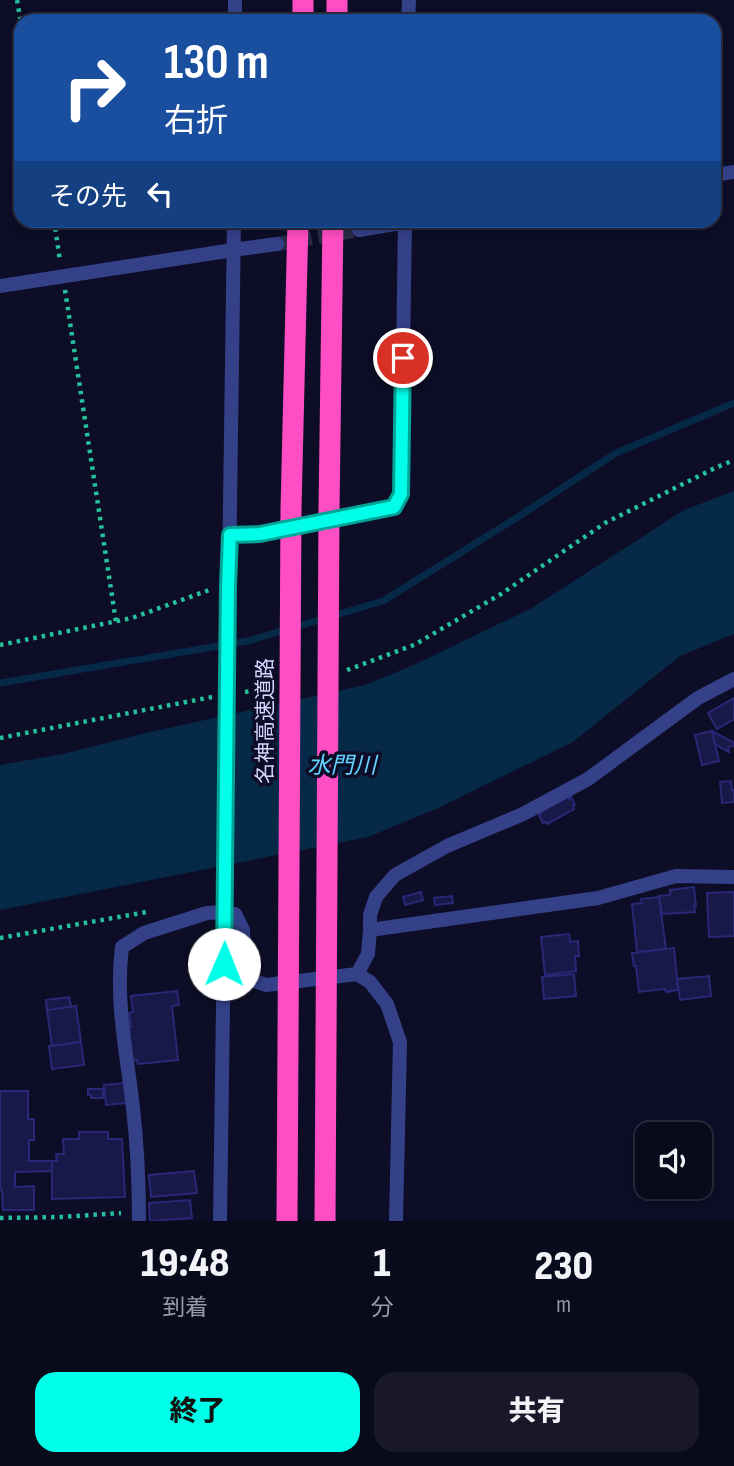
<!DOCTYPE html>
<html lang="ja">
<head>
<meta charset="utf-8">
<style>
  body { margin:0; font-family:"Sofia Sans Condensed","Noto Sans JP",sans-serif; background:#18182a; color:#f1f3f6; height:100vh; display:flex; flex-direction:column; font-size:26px; white-space:nowrap }
  * { box-sizing:border-box; margin:0 }
  p { font-size:23px; color:#999aa4 }
  .icon { flex:none; width:38px; height:38px; fill:none; stroke:currentColor; stroke-width:2; stroke-linecap:round; stroke-linejoin:round }
  .map { position:relative; height:1221px; overflow:hidden }
  .panel { display:flex; flex-direction:column; background:#0a0a1d; flex:1 }
  .panel>* { flex:none }
  .hud { position:absolute; left:14px; top:14px; width:707px; height:214px; border-radius:21px; box-shadow:0 4px 10px #0003,0 0 0 2px #2a2b3b; background:#1a4fa0; color:#fff; overflow:hidden }
  .buttons { position:absolute; left:635px; top:1122px; display:grid; gap:14px }
  .buttons a { display:grid; place-items:center; width:77px; height:77px; border-radius:14px; background:#0a0a1d; box-shadow:0 4px 10px #0003,0 0 0 2px #2a2b3b; font-size:35px }
  .pin { position:absolute; display:grid; place-items:center; width:60px; height:60px; color:#fff; margin:-30px; border:4px solid #fff; border-radius:50%; box-shadow:0 2px 7px #0007 }
  .me { position:absolute; width:77px; margin:-38px; rotate:1deg; stroke-linejoin:round; filter:drop-shadow(0 0 5px #0008) }
  .turn { display:flex; align-items:center; gap:24px; height:147px; padding:0 35px; font-size:32px }
  .turn .icon { width:91px; height:91px; stroke-width:2.5 }
  .turn b { display:block; font-size:49px; line-height:60px }
  .then { display:flex; align-items:center; height:66px; padding:0 35px; background:#0003; gap:14px; font-size:26px }
  .eta { display:flex; justify-content:space-evenly; align-items:center; height:119px; text-align:center }
  .eta b { font-size:42px; font-weight:800; line-height:49px }
  .primary-button { display:flex; gap:14px; margin-top:auto; padding:14px 35px }
  .primary-button a { flex:1; height:80px; border-radius:21px; background:#00fee8; color:#111; font-size:28px; font-weight:800; line-height:80px; text-align:center }
  .primary-button a+a { background:#18182a; color:#f1f3f6 }
  .map>svg:first-child { display:block }
  .water { fill:#062947 }
  .lines { fill:none; stroke-linecap:round; stroke-linejoin:round }
  .stream { stroke:#062947; stroke-width:7 }
  .building { fill:#181849; stroke:#292877; stroke-width:2 }
  .minor-tunnel { stroke:#2b2b47; stroke-width:14; stroke-dasharray:14 7; stroke-linecap:butt }
  .path { stroke:#25c19b; stroke-width:4.5; stroke-dasharray:3.5 5; stroke-linecap:butt }
  .minor { stroke:#344189; stroke-width:14 }
  .tertiary { stroke:#344189; stroke-width:14 }
  .motorway { stroke:#ff4ec3; stroke-width:21 }
  .route-casing { stroke:#00a597; stroke-width:18 }
  .route { stroke:#00fee8; stroke-width:12 }
  .labels { text-anchor:middle; dominant-baseline:central; stroke-width:7; stroke-linejoin:round; paint-order:stroke }
  .street-label { font-size:21px; fill:#d3d6ff; stroke:#0d0d27 }
  .water-label { font-size:23px; font-style:italic; fill:#61d3ff; stroke:#0d0d27 }
</style>
</head>
<body>
<div class="map">
<svg width="734" height="1221" viewBox="0 0 734 1221">
  <rect width="100%" height="100%" fill="#0d0d27"/>
  <path class="water" d="M734,491v143l-54,22 -107,86 -137,67 -68,28 -368,73v-145l63,-11 87,-22 215,-47 51,-21 116,-56 152,-98z"/>
  <g class="lines">
    <path class="stream" d="M0,683l248,-42 135,-40 130,-81 103,-67 118,-50"/>
  </g>
  <path class="building" d="M734,698v21l-17,10 -9,-16z
    M712,731l22,12v3l-6,1 1,5 -14,-8z
    M712,731l7,30 -17,4 -7,-30z
    M731,781l1,9h2v12l-12,1 -2,-21z
    M568,797l1,2 2,-2 4,8 -2,1 1,3 -27,15 -1,-2 -3,1 -4,-8 2,-1 -1,-2z
    M694,887l2,19h-2l1,6 -33,2 -3,-18 11,-1v-5z
    M421,892l2,8 -18,5 -2,-8z
    M734,892v44l-25,1 -2,-44z
    M452,896l1,7 -18,2 -1,-7z
    M659,897l7,52 -29,3 -5,-48 10,-1 -1,-4z
    M569,934l1,8 8,-1 1,15h-4l1,15 -31,4 -4,-38z
    M674,948l4,42 -12,2 -1,-3 -26,3 -3,-26h-2l-2,-13z
    M574,974l2,22 -32,3 -2,-22z
    M709,976l2,20 -31,4 -3,-21z
    M177,991l2,14 -7,1 6,54 -40,4 -1,-4 -5,1 -3,-34h2l-2,-14 4,-1 -2,-16z
    M69,997l2,10 -24,3 -1,-10z
    M76,1006l5,36 -29,4 -5,-36z
    M81,1042l3,23 -32,4 -3,-23z
    M124,1083l2,20 -20,2 -2,-20z
    M88,1089h15v9h-12v-3h-3z
    M0,1091h28v28h6v21h-5v21h23v10l-37,1v15l19,-1v24h-31l-1,-20h-2z
    M79,1132h29v7h14l3,58 -73,2v-38h5l-1,-7h8l-1,-15h16z
    M194,1171l3,22 -46,4 -2,-22z
    M190,1200l2,18 -42,3 -1,-18z"/>
  <g class="lines">
    <path class="minor-tunnel" d="M277,244l82,-14"/>
    <path class="path" d="M17,0l4,23
      M54,220l6,41
      M65,290l51,332
      M0,645l132,-27 80,-29
      M347,670l67,-25 87,-51 104,-71 110,-55 19,-8
      M245,692l26,-4
      M0,738l212,-41
      M0,938l147,-26
      M0,1218l61,-1 60,-4"/>
    <path class="minor" d="M235,21v-21
      M408,21l1,-21
      M714,175l20,-3
      M359,230l54,-9
      M233,250l44,-6
      M230,535l30,-1 134,-27 7,-13 4,-274
      M370,930v-15l6,-18 19,-22 52,-29 76,-32 65,-35 110,-81 36,-19
      M357,974l11,-20 2,-24 228,-32 78,-22 58,1
      M139,1221c0,-36 -2,-78 -6,-113 -6,-54 -18,-106 -11,-161l22,-14 63,-20 18,-1 10,2 8,16 1,27 8,23 14,5 91,-11 13,8 17,22 13,38 -4,179
      M220,1221l14,-1001"/>
    <path class="tertiary" d="M0,286l233,-36"/>
    <path class="motorway" d="M303,21v-21
      M337,21v-21
      M287,1221l4,-712 7,-289
      M325,1221l4,-710 4,-291"/>
  </g>
  <g class="lines">
    <g class="route-casing">
      <path id="route" d="M224,964l4,-378 2,-51 30,-1 134,-27 7,-13 2,-136"/>
    </g>
    <use href="#route" class="route"/>
  </g>
  <g class="labels">
    <g class="street-label">
      <text transform="translate(265 721) rotate(-90)">名神高速道路</text>
    </g>
    <g class="water-label">
      <text x="342" y="766">水門川</text>
    </g>
  </g>
</svg>
<div class="buttons">
<a><svg class="icon" aria-label="sound" viewBox="0 0 24 24"><path d="M4 9h4l5-4v14l-5-4H4zM17 9q2 3 0 6"/></svg></a>
</div>
<div class="pin" style="left:403px;top:358px;background:#d93025"><svg class="icon" aria-label="arrive" viewBox="0 0 24 24"><path d="M6 21V4h12l-3 4 3 4H6"/></svg></div>
<svg class="me" style="left:224px;top:964px" viewBox="-20 -20 40 40"><circle r="19" fill="#fff"/><path d="M0-13L10 11 0 6-10 11z" fill="#00fee8"/></svg>
<div class="hud">
<div class="turn"><svg class="icon" aria-label="right" viewBox="0 0 24 24"><path d="M7 20v-9h11M14 6l5 5-5 5"/></svg><div><b>130 m</b>右折</div></div>
<div class="then">その先<svg class="icon" aria-label="left" viewBox="0 0 24 24"><path d="M17 20v-9H6M10 6l-5 5 5 5"/></svg></div>
</div>
</div>
<section class="panel">
<div class="eta">
<div><b>19:48</b><p>到着</p></div>
<div><b>1</b><p>分</p></div>
<div><b>230</b><p>m</p></div>
</div>
<div class="primary-button"><a>終了</a><a>共有</a></div>
</section>
</body>
</html>
